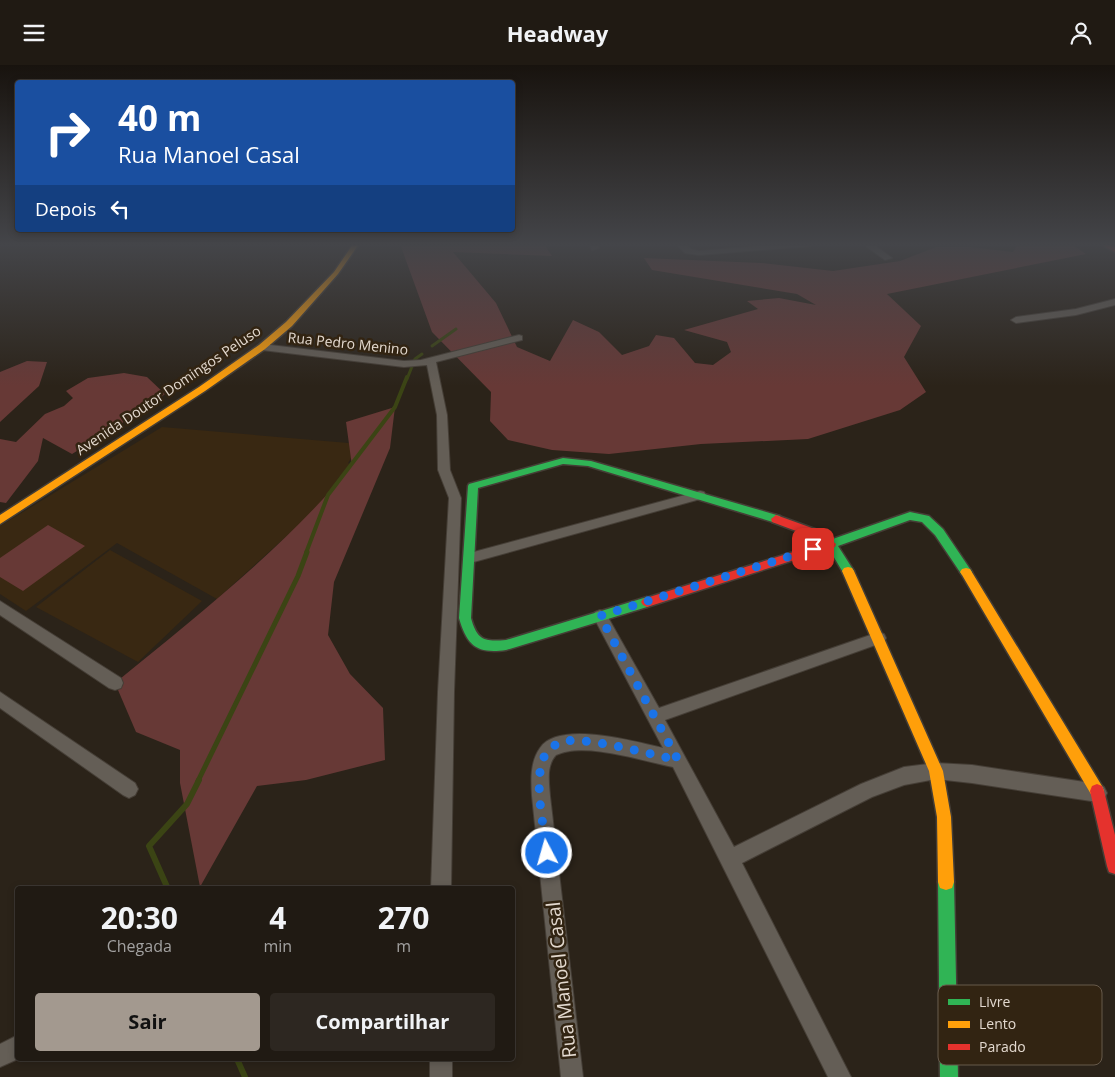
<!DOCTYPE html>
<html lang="pt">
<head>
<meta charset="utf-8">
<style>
  body { margin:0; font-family:"Open Sans",sans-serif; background:#2d2721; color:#f1f3f6; height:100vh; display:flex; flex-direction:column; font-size:19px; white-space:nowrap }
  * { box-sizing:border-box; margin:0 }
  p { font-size:16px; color:#a2a1a0 }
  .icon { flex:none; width:28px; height:28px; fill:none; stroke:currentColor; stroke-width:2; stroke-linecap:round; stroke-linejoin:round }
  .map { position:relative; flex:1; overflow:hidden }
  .sheet { position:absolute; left:15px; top:821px; width:500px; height:175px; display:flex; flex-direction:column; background:#201a13; border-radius:5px; box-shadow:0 2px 8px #0003,0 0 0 1px #3d3833 }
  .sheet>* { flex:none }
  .hud { position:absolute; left:15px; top:15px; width:500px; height:152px; border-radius:5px; box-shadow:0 2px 8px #0003,0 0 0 1px #3d3833; background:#1a4fa0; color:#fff; overflow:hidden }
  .pin { position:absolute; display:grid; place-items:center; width:42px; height:42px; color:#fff; margin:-21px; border-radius:10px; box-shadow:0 2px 8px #0006 }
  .me { position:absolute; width:55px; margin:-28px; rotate:354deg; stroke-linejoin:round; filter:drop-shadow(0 0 4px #0008) }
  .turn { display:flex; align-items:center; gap:18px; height:105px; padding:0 20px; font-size:22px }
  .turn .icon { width:65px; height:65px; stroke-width:2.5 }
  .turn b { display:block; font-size:35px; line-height:42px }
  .then { display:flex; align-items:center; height:48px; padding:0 20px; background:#0003; gap:10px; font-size:19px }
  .eta { display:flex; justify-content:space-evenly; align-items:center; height:85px; text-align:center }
  .eta b { font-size:30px; font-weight:700; line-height:35px }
  .action { display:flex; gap:10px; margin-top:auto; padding:10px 20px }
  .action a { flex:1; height:58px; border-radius:5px; background:#a3998f; color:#111; font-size:20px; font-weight:700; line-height:58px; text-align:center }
  .action a+a { background:#2d2721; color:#f1f3f6 }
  header { display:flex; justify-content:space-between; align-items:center; height:65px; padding:0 20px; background:#201a13; font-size:22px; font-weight:700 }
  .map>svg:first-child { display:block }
  .built { fill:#392812 }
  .green { fill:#673936 }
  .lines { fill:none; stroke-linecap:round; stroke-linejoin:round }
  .stream-far3 { stroke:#3b4414; stroke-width:3 }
  .stream-far2 { stroke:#3b4414; stroke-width:4 }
  .stream-far1 { stroke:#3b4414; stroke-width:5 }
  .stream { stroke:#3b4414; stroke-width:6 }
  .street-casing { stroke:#453e36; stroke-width:2 }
  .fast-casing { stroke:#453e36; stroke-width:3 }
  .slow-casing { stroke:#453e36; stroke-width:3 }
  .jam-casing { stroke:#453e36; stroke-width:3 }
  .street { fill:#645e56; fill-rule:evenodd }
  .fast { fill:#30b455; fill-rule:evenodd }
  .slow { fill:#ff9f0a; fill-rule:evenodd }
  .jam { fill:#e5322d; fill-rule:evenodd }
  .route { stroke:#1a73e8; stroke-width:9; stroke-dasharray:0 16.2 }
  .labels { text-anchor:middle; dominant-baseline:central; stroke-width:5; stroke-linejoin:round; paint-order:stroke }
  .far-street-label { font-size:14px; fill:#e3d9cf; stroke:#322412 }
  .near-street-label { font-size:19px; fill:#e3d9cf; stroke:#322412 }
  .key { fill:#322412; stroke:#675a4b; stroke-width:1 }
  .key-label { font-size:14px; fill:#e3d9cf }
</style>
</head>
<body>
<header><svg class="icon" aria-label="menu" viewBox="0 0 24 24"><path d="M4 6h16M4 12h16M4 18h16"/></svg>Headway<svg class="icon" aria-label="person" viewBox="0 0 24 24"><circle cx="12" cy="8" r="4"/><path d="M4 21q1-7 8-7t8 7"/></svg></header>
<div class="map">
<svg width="1115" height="1012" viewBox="0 0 1115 1012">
  <rect width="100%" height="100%" fill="#2b2319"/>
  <path class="built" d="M162,362l198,17 -12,19 4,3 -13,11 -17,27 -105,95 -100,-56 -91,68 -26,-17v-68z
    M110,485l92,51 -64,61 -102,-55z"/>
  <path class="green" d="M400,179h144l8,12 -99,-4 43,51 21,44 33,14 23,-41 26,12 23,23 27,-9 7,-11 18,3 21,25 18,2 18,-13 -4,-10 -43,-12 74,-21 -11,-8 32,-3 37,7 -19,-11 -145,-24 -8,-12 117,5 72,8 67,-10 36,-14h34l43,5 5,-8h53l15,10 -199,40 34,32 -17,31 22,35 -26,18 -92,29 -107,5 -92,10 -57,-4 -44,-10 -18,-19 1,-29 -59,-60z
    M27,296l20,1 -8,24 -39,36v-50z
    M124,308l23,4 18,17 -12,10 -81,50 -29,-16 -5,23 -32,42 -6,-1v-63l16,3 29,-28 19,-8 9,-8 -7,-7 22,-13z
    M395,342l-5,41 -56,134 -6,53 22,39 33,34 2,52 -79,20 -49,6 -57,101 -20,-104v-33l-44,-18 -21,-49c83,-68 169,-135 237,-217l-6,-44z
    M48,460l37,21 -62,45 -23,-14v-19z"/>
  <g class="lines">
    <path class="stream-far3" d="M432,281l24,-17
      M407,314l8,-20 7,-5"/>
    <path class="stream-far2" d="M306,488l22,-58 67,-88 12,-30"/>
    <path class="stream-far1" d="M198,716l100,-205 9,-24"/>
    <path class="stream" d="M168,824l-19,-43 38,-42 12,-24
      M237,994l8,18"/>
    <g class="street-casing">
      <path id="street" d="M589,179h8l2,4 -7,2z
        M676,179h9l6,5 8,2 81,-7h35l-4,2 -112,9 -14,-2z
        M863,179h10l19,14 -7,2z
        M1115,234v6l-39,10 -60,8 -5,-3 5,-3 60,-8z
        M519,270l3,1v4l-86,22 11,53 3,55 11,28 -7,194 -3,197h-20l7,-197 11,-194 -11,-28 -1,-55 -10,-50 -23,2 -142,-17 -5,-3 5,-3 142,17 17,-1z
        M700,426l4,1 2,3 -2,3 -234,65 -7,-5 7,-5z
        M0,536l121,77 2,5 -2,5 -6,2 -6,-2 -109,-73z
        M600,545l5,2 54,96 220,-76 5,2 2,4 -2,4 -219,78 69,127 127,-63 43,-17 32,-4 36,2 126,19 6,3 3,6 -3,6 -6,3 -126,-19 -36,-4 -32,6 -32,12 -130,66 109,214h-23l-155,-310c-30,-6 -89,-26 -117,-12 -10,11 -7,27 -6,41l33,281h-22l-29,-281c-1,-16 -2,-34 8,-48 19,-28 96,-6 123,0l-70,-132 2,-4z
        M0,627l135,91 3,6 -3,6 -6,3 -6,-3 -123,-87z
        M18,970v24l-18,8v-23z
        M430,994h22v18h-22z"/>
    </g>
    <g class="fast-casing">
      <path id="fast" d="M563,393l28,3 189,55 1,3 -5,4 -188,-57 -25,-2 -85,24 -7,130c6,22 13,24 35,22l141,-43 4,2 2,3 -2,3 -4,2 -141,43c-29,4 -39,-4 -47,-32l9,-132 1,-2z
        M910,447l19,4 14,13 27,40 2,3 -2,3h-8l-27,-40 -13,-13 -12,-2 -72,26 16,25 -2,3h-8l-18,-30 1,-3z
        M946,809l6,2 2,6 4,195h-18l-2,-195 2,-6z"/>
    </g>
    <g class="slow-casing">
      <path id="slow" d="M353,179h6l-21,30 -46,52 -27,23 -60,42 -205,133v-9l199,-128 60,-42 27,-23 48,-50z
        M848,502l4,1 2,3 89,200 8,46 3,65 -2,6 -6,2 -6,-2 -2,-6 -1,-65 -8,-46 -87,-200 2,-3z
        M966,503l4,1 132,217 2,5 -2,5 -5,2 -5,-2 -130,-221 -2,-3 2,-3z"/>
    </g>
    <g class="jam-casing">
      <path id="jam" d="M1100,179h8l7,3v5z
        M776,450l47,17 13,12 -1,3 -188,60 -4,-2 -2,-3 2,-3 179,-56 -7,-5 -43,-16 -1,-3z
        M1097,719l5,2 2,5 11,44v39l-6,-2 -2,-6 -17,-75 2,-5z"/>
    </g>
    <use href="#street" class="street"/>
    <use href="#fast" class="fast"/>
    <use href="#slow" class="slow"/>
    <use href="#jam" class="jam"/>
  </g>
  <linearGradient id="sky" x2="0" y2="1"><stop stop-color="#18130e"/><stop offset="0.56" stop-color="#444549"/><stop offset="1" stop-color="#444549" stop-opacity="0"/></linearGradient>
  <rect width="1115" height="321" fill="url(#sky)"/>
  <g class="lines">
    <path class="route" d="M547,788c-3,-26 -14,-72 -3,-96 3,-7 10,-12 17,-15 22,-7 91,13 117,18l-78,-144 213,-67"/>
  </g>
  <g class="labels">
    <g class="far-street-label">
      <text transform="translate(348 278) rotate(6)">Rua Pedro Menino</text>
      <text transform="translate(168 325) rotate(-34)">Avenida Doutor Domingos Peluso</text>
    </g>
    <g class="near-street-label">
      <text transform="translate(561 915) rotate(-96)">Rua Manoel Casal</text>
    </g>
  </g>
  <rect x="938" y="920" width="164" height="80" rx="8" class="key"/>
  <rect x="948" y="934" width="22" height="6" fill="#30b455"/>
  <rect x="948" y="956" width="22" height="7" fill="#ff9f0a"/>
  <rect x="948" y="979" width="22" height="6" fill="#e5322d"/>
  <g class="key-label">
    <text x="979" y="942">Livre</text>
    <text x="979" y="964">Lento</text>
    <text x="979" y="987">Parado</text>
  </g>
</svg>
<div class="pin" style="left:813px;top:484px;background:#d93025"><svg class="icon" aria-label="arrive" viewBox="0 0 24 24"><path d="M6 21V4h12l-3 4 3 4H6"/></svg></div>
<svg class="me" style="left:547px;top:788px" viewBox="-20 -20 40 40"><circle r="17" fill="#1a73e8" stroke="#fff" stroke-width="3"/><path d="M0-11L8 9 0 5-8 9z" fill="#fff"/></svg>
<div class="hud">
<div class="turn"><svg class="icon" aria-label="right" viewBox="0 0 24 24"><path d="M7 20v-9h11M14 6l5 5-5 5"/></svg><div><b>40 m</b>Rua Manoel Casal</div></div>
<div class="then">Depois<svg class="icon" aria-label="left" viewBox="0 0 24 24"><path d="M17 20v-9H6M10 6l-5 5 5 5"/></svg></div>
</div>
<section class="sheet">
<div class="eta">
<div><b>20:30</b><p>Chegada</p></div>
<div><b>4</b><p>min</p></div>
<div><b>270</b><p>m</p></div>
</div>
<div class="action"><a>Sair</a><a>Compartilhar</a></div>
</section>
</div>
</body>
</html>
